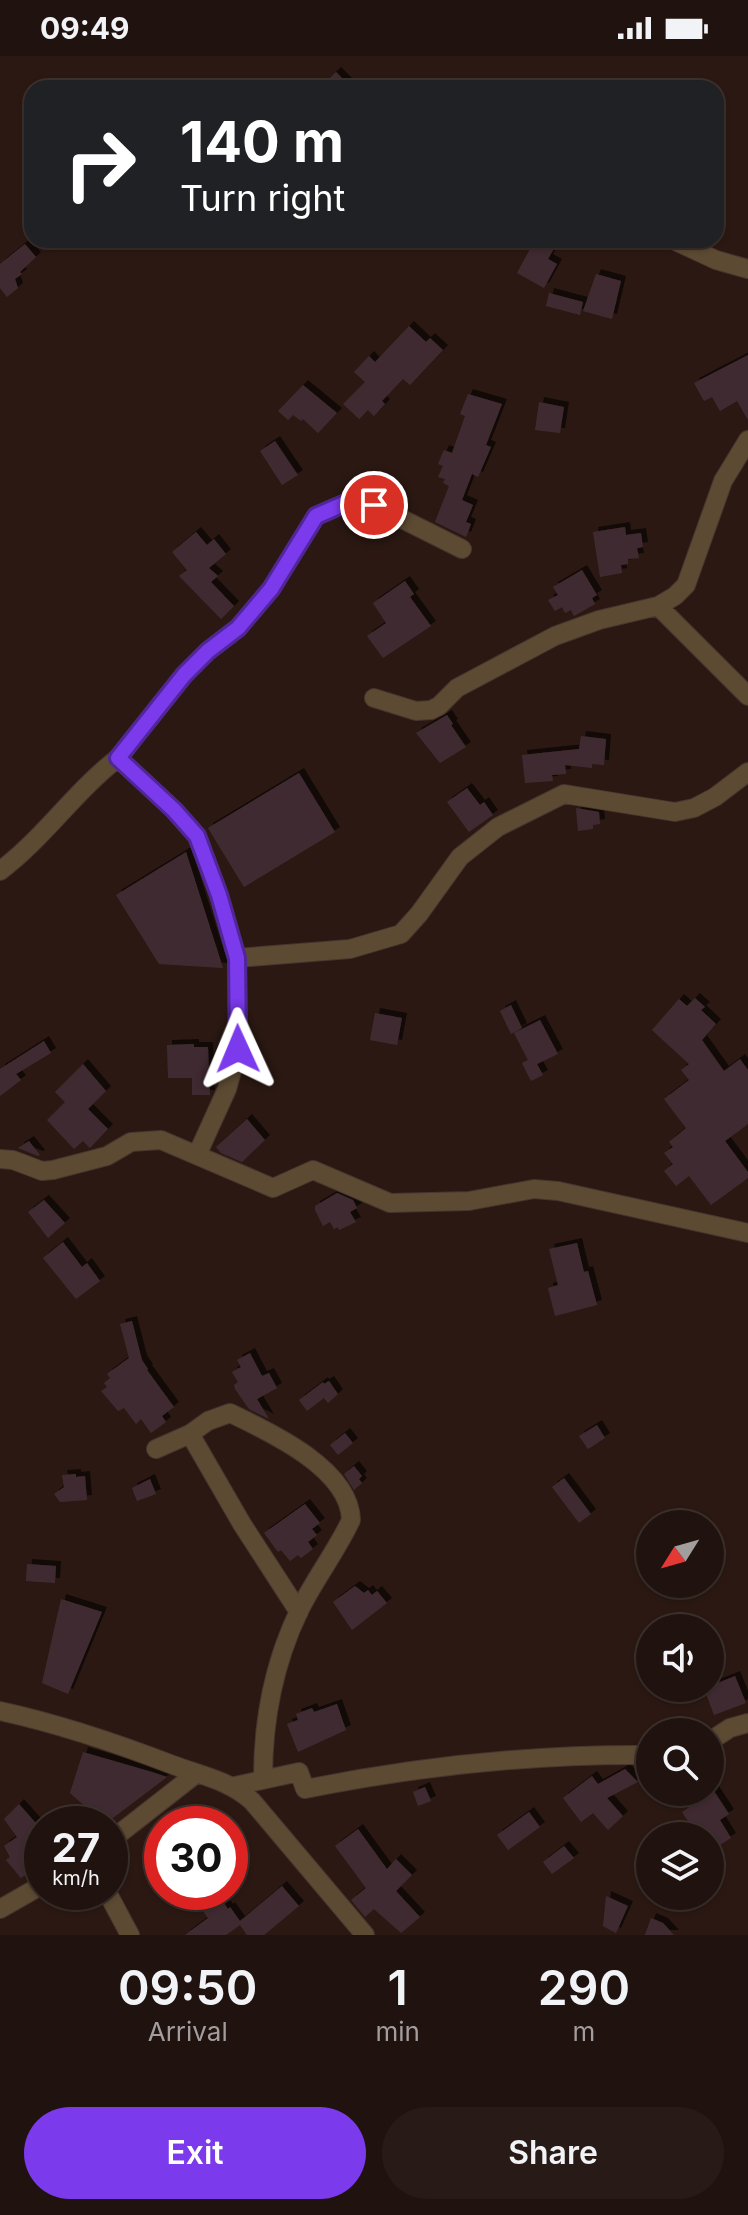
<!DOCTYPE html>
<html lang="en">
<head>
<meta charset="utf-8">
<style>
  body { margin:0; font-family:Inter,sans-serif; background:#281b17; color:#f1f3f6; height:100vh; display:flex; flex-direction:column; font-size:30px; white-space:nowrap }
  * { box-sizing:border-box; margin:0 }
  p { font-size:26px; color:#a29e9e }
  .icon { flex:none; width:44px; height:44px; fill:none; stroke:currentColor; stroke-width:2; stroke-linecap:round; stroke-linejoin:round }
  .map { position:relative; height:1879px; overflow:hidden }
  .side { display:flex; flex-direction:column; background:#20120e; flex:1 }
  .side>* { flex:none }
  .banner { position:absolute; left:24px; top:24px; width:700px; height:168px; border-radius:24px; box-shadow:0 2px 6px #0004,0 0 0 2px #3d322e; background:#202124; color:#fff; overflow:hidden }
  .needle { width:52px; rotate:233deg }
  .buttons { position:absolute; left:636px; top:1454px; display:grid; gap:16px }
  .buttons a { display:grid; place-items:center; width:88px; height:88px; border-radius:50%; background:#20120e; box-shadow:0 2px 6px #0004,0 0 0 2px #3d322e; font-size:40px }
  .speed { position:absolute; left:24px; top:1750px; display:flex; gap:16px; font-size:40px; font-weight:700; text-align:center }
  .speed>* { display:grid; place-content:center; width:104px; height:104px; border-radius:50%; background:#20120e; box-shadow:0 2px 6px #0004,0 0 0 2px #3d322e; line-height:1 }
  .speed small { font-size:20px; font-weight:400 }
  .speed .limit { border:12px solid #d22; background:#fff; color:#111 }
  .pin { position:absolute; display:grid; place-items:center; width:68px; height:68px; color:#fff; margin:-34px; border:4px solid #fff; border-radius:50%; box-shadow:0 2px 8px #0007 }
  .me { position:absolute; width:88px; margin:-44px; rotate:359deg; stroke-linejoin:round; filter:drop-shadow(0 0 6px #0008) }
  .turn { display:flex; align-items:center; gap:28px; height:168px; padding:0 24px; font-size:36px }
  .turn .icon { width:104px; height:104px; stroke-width:2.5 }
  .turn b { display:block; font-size:56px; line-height:68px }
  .eta { display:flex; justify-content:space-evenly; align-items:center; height:136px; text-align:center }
  .eta b { font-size:48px; font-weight:600; line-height:56px }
  .action { display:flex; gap:16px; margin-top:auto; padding:16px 24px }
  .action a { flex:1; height:92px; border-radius:48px; background:#7c3aed; color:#fff; font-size:32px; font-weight:600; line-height:92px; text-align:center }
  .action a+a { background:#281b17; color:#f1f3f6 }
  .status { display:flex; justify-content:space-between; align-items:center; height:56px; padding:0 40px; background:#20120e; direction:ltr }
  .status svg { height:22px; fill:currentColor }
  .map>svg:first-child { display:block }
  .building { fill:#412c31; filter:url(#shadow) }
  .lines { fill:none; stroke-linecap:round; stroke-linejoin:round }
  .street-casing { stroke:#47352f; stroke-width:20 }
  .street { stroke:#5d4a32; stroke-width:18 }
  .route-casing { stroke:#51269a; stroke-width:20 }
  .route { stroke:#7c3aed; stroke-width:14 }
</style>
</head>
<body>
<div class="status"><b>09:49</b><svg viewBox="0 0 49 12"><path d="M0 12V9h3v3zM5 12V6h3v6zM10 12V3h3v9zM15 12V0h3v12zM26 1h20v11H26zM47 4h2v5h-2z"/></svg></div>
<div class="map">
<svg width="748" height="1879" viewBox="0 0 748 1879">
  <defs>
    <filter id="shadow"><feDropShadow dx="5" dy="-5" stdDeviation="0" flood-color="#0009"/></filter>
  </defs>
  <rect width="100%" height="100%" fill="#2b1812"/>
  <path class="building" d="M336,16l16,16h-33z
    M535,184h24l-11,19 9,5 -13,24 -27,-15z
    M25,188l11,13 -16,15 2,2 -7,5 3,9 -11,9 -7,-9v-24z
    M596,218l25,7 -9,38 -29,-8z
    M549,237l34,9 -3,13 -34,-9z
    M409,270l17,16 4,-4 13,12 -33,35 -7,-6 -21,22 3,3 -11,12 -6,-6 -9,9 -16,-15 22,-22 -11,-10 15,-16 6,6z
    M748,299v65l-11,-19 -17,10 -8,-14 -8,4 -10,-18z
    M303,329l34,28 -19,20 -15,-14 -2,2 -8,-6 -5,5 -10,-9z
    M468,338l34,10 -16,41 5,2 -13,30 -6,-3 -10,26 11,5 -7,17 5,2 -5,13 -31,-15 14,-36 -6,-3 2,-4 -7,-2 5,-11 -5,-2 6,-14 8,3 13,-37 -5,-2z
    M539,346l25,5 -4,26 -25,-3z
    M275,385l23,34 -16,10 -22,-34z
    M625,471l1,8 15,-2 2,14 -6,1 2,10 -11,1v5l-7,1 1,8 -22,4 -7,-45z
    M196,476l11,13 7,-6 12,15 -17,14 9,8 -7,6 23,24 -13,13 -42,-43 8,-6 -15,-18z
    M582,514l15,25 -5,3 3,6 -21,12 -3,-6 -6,3 -3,-6 -7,4 -7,-11 10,-5 -5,-8z
    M405,525l9,13 -4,3 21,29 -48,32 -16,-22 19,-13 -13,-20z
    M447,659l6,9 -2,1 15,22 -26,16 -24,-30z
    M581,680l25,3 -2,26 -12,-1v4l-27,-3 1,9 -14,1 1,6 -28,2 -3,-28 57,-6z
    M299,717l36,59 -91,55 -36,-59z
    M467,732l13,17 4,-3 9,13 -24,17 -22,-30z
    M576,752l23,4 1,12 -7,1v4l-15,2z
    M186,796l37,116 -64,-4 -43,-69z
    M695,942l10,9 -4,3 15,14 -14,16 22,31 16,-12 8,11v54l-23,17 23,31v6l-37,27 -22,-29 -13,10 -12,-15 9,-7 -9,-11 9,-6 -4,-5 17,-14 -22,-29 25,-19 -8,-10 8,-6 -37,-34 27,-31 8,7z
    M511,949l11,23 -11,6 -11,-23z
    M375,957l27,5 -5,27 -27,-5z
    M540,964l18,34 -21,10 6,11 -12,6 -9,-18 6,-3 -14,-27z
    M44,985l7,12 -35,21 5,6 -21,16v-27z
    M194,988v3h14l2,48h-18v-17h-24l-1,-33z
    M83,1008l23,27 -18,18 20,20 -18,19 -7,-7 -9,8 -27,-29 18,-18 -10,-10z
    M247,1063l18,21 -23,22 -21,-9 -5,-6z
    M29,1085l11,14 -2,1 -20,-8z
    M337,1137l16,7 4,8 -7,4 6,10 -17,8 -1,-3 -4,2 -4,-7 -7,4 -8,-16v-4z
    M44,1144l21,23 -17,15 -20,-26z
    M63,1186l19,25 5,-4 13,18 -24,18 -33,-41z
    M577,1187l7,29 4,-1 9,34 -42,11 -7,-28 10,-3 -9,-36z
    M132,1265l10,39 6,9 -1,1 27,37 -12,9 4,6 -15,11 -10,-14 -5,5 -12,-16 -6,3 -17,-20 6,-4 -3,-4 6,-5 -3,-4 22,-16 -9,-34z
    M250,1297l12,23 7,-3 8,15 -20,11 12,20 -20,-10 -14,-20 -1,-4 4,-3 -6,-10 9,-5 -4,-7z
    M329,1325l9,13 -10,9 -4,-5 -17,13 -8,-11 24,-18 1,2z
    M597,1369l8,13 -17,11 -9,-13z
    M345,1377l8,10 -15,12 -8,-10z
    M354,1410l8,10 -3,3 3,4 -8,7 -10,-16z
    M76,1418v3l9,-1 2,24 -27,2 -6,-8 10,-7 -2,-12z
    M564,1422l27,36 -12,9 -27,-36z
    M150,1423l6,15 -19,7 -5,-13z
    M305,1448l15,19 -8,6 5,6 -9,7 5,7 -12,9 -3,-3 -8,6 -9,-11 -3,2 -14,-19z
    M27,1508l29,2 -1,17 -29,-2z
    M355,1530l9,7 4,-3 4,5 5,-4 10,12 -35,27 -19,-28z
    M61,1543l41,13 -34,82 -26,-11z
    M735,1620l11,27 -32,12 -10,-27h6v-2z
    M337,1648l9,26 -48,22 -11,-28 11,-4 -2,-6 16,-6 2,4z
    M83,1696l69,20 15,5 -62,47 -35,-31z
    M625,1713l13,13 -31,16 16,18 -15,14 -15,-17 -12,9 -18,-24 29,-22 6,8z
    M425,1731l6,14 -13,5 -5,-14z
    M714,1735l15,23 -9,6 11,18 -16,10 -5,-12h-12l-16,-24z
    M19,1748l23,26v43l-6,2 -3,-5 -12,8 -15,-18 4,-3 -6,-11 13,-9 -13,-18z
    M529,1756l11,15 -32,23 -11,-15z
    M358,1773l29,40 9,-10 16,16 -16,16 24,26 -19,16 -27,-24 -9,8 -14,-17 15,-12 -31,-42z
    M564,1790l10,12 -22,16 -9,-12z
    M282,1830l17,20 -35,29h-17l-7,-10 -14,10h-41l23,-17 -10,-14 14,-9 8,11 4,-3 4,6 2,-2 10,14z
    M606,1840l22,10 -12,27 -13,-7z
    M651,1862l12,5 11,12h-29z"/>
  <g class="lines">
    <g class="street-casing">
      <path id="street" d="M673,184l43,20 32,9
        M658,550l17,-10 11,-11 37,-104 25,-41
        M374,642l42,13 15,-1 8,-4 18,-18 98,-52 44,-16 59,-14 90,90
        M0,815c44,-33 74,-79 118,-113
        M237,902l113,-9 51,-15 18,-20 41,-57 38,-30 66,-33 111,18 19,-4 21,-11 33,-25
        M197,1099l30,-66 11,-40 -1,-91 -18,-63 -22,-59 -23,-26 -56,-52 66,-83 24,-24 30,-23 33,-39 45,-73 30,-13 28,2 88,44
        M0,1103l13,1 29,11 11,-1 54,-14 24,-14 30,-2 112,48 40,-18 77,33 79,-2 65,-12 24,2 190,42
        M190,1378l52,90 57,88
        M156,1393l34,-15 18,-13 22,-8c40,19 120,56 121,107 -15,32 -37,60 -52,91 -25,52 -36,110 -36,167
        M0,1655c60,13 116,32 173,54 30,11 55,15 79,36l113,134
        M710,1685l20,-13 18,-5
        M235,1730l64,-14 6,17c114,-23 229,-35 345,-34
        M110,1785l87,-68
        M107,1836l23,43
        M0,1853l42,-24"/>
    </g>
    <use href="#street" class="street"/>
  </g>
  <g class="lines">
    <g class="route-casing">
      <path id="route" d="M238,993l-1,-91 -18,-63 -22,-59 -23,-26 -56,-52 66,-83 24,-24 30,-23 33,-39 45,-73 30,-13 28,2"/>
    </g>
    <use href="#route" class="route"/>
  </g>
</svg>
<div class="buttons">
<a><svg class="needle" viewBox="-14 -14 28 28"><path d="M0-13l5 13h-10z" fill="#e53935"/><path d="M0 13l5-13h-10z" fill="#a29e9e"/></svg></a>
<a><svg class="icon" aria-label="sound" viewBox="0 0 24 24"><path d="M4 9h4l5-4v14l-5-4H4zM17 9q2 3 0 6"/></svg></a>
<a><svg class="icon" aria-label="search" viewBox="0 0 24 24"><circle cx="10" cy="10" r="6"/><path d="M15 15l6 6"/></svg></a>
<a><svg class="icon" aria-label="layers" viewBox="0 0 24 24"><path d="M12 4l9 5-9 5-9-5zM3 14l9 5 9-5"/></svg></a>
</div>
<div class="speed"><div>27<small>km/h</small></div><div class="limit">30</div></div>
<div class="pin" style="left:374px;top:449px;background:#d93025"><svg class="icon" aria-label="arrive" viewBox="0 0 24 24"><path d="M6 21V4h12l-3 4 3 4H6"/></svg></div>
<svg class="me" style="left:238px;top:993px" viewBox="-20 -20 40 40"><path d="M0-17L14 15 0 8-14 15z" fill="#7c3aed" stroke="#fff" stroke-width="4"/></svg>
<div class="banner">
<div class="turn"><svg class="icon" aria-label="right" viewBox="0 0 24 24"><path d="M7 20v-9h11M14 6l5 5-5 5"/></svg><div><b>140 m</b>Turn right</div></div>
</div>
</div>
<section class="side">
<div class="eta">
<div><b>09:50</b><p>Arrival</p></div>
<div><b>1</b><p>min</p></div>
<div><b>290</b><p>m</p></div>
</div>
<div class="action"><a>Exit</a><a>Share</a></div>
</section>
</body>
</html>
